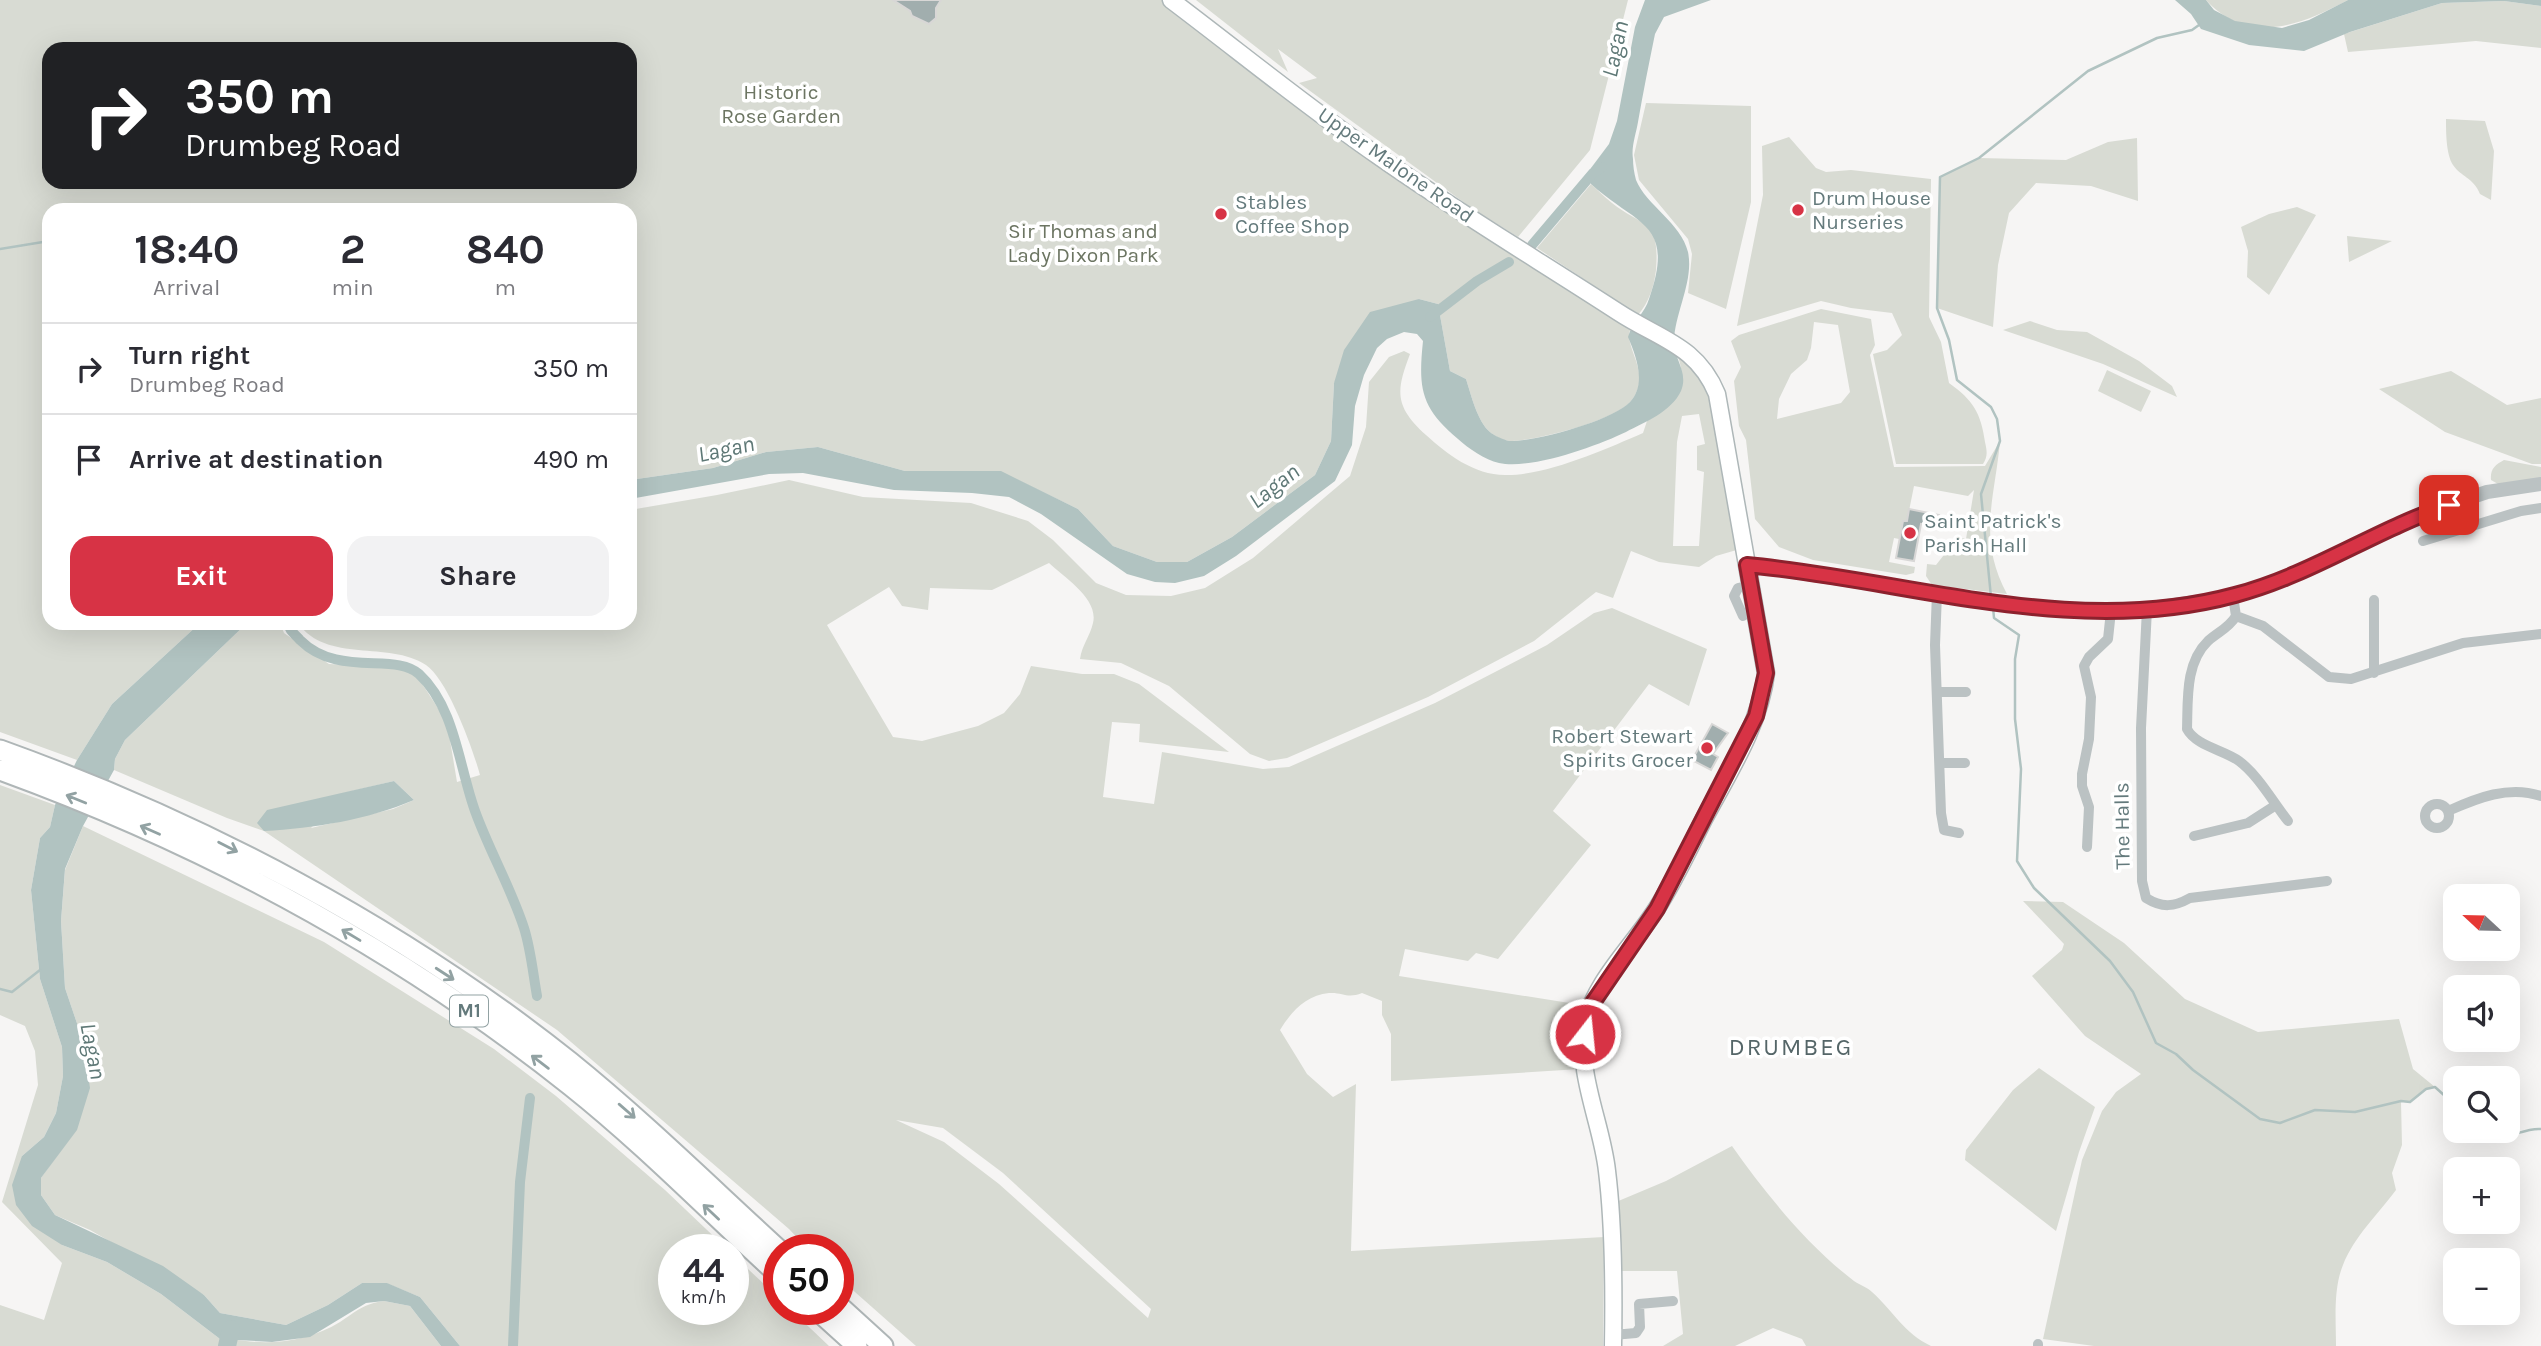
<!DOCTYPE html>
<html lang="en">
<head>
<meta charset="utf-8">
<style>
  body { margin:0; font-family:Karla,sans-serif; background:#f2f2f3; color:#2b2b33; height:100vh; display:flex; flex-direction:column; font-size:26px; white-space:nowrap }
  * { box-sizing:border-box; margin:0 }
  p { font-size:23px; color:#7c7c81 }
  .icon { flex:none; width:38px; height:38px; fill:none; stroke:currentColor; stroke-width:2; stroke-linecap:round; stroke-linejoin:round }
  .map { position:relative; flex:1; overflow:hidden }
  .drawer { position:absolute; left:42px; top:203px; width:595px; height:427px; display:flex; flex-direction:column; background:#fff; border-radius:21px; box-shadow:0 7px 28px #0002 }
  .drawer>* { flex:none }
  .banner { position:absolute; left:42px; top:42px; width:595px; height:147px; border-radius:21px; box-shadow:0 7px 28px #0002; background:#202124; color:#fff; overflow:hidden }
  .needle { width:46px; rotate:292deg }
  .controls { position:absolute; left:2443px; top:884px; display:grid; gap:14px }
  .controls a { display:grid; place-items:center; width:77px; height:77px; border-radius:14px; background:#fff; box-shadow:0 7px 28px #0002; font-size:35px }
  .speed { position:absolute; left:658px; top:1234px; display:flex; gap:14px; font-size:35px; font-weight:700; text-align:center }
  .speed>* { display:grid; place-content:center; width:91px; height:91px; border-radius:50%; background:#fff; box-shadow:0 7px 28px #0002; line-height:1 }
  .speed small { font-size:18px; font-weight:400 }
  .speed .limit { border:10px solid #d22; background:#fff; color:#111 }
  .pin { position:absolute; display:grid; place-items:center; width:60px; height:60px; color:#fff; margin:-30px; border-radius:14px; box-shadow:0 4px 10px #0006 }
  .me { position:absolute; width:77px; margin:-38px; rotate:16deg; stroke-linejoin:round; filter:drop-shadow(0 0 5px #0008) }
  .turn { display:flex; align-items:center; gap:24px; height:147px; padding:0 28px; font-size:32px }
  .turn .icon { width:91px; height:91px; stroke-width:2.5 }
  .turn b { display:block; font-size:49px; line-height:60px }
  .eta { display:flex; justify-content:space-evenly; align-items:center; height:119px; text-align:center }
  .eta b { font-size:42px; font-weight:700; line-height:49px }
  .button { display:flex; gap:14px; margin-top:auto; padding:14px 28px }
  .button a { flex:1; height:80px; border-radius:21px; background:#d73345; color:#fff; font-size:28px; font-weight:700; line-height:80px; text-align:center }
  .button a+a { background:#f2f2f3; color:#2b2b33 }
  ul { padding:0; list-style:none }
  li { display:flex; align-items:center; gap:21px; height:91px; padding:0 28px; border-top:2px solid #e1e1e2 }
  li div { flex:1 }
  li b { display:block; font-size:26px }
  li em { font-style:normal }
  .map>svg:first-child { display:block }
  .green { fill:#d8dbd3; fill-rule:evenodd }
  .water { fill:#b1c3c1 }
  .lines { fill:none; stroke-linecap:round; stroke-linejoin:round }
  .stream { stroke:#b1c3c1; stroke-width:2.5 }
  .canal { stroke:#b1c3c1; stroke-width:10 }
  .river { stroke:#b1c3c1; stroke-width:18 }
  .building { fill:#a1aeae; stroke:#d8d7d6; stroke-width:2 }
  .secondary-casing { stroke:#aeb7b8; stroke-width:19 }
  .motorway-casing { stroke:#afb6b7; stroke-width:23 }
  .minor { stroke:#bbc2c3; stroke-width:10 }
  .tertiary { stroke:#bbc2c3; stroke-width:14 }
  .secondary { stroke:#fff; stroke-width:16 }
  .motorway { stroke:#fff; stroke-width:19 }
  .oneway { stroke:#92a2a3 }
  .route-casing { stroke:#8c212d; stroke-width:18 }
  .route { stroke:#d73345; stroke-width:12 }
  .poi-dot { fill:#d73345; stroke:#fff; stroke-width:2.5 }
  .labels { text-anchor:middle; dominant-baseline:central; stroke-width:7; stroke-linejoin:round; paint-order:stroke }
  .shield { fill:#fff; stroke:#92a2a3; stroke-width:2 }
  .shield-label { font-size:19px; font-weight:bold; fill:#647a7c }
  .park-label { font-size:21px; fill:#6c7562; stroke:#fff }
  .street-label { font-size:21px; fill:#647a7c; stroke:#fff }
  .poi-label { font-size:21px; fill:#647a7c; stroke:#fff; text-anchor:start }
  .water-label { font-size:23px; font-style:italic; fill:#5e7876; stroke:#fff }
  .quarter-label { font-size:24px; letter-spacing:2px; fill:#556668; stroke:#fff }
</style>
</head>
<body>
<div class="map">
<svg width="2541" height="1346" viewBox="0 0 2541 1346">
  <rect width="100%" height="100%" fill="#f6f5f4"/>
  <path class="green" d="M0,0h1163l282,206 91,53 94,71c-6,19 23,43 1,71 -16,20 -96,40 -122,40 -5,0 -15,-5 -19,-9 -13,-11 -19,-38 -24,-53l-16,-8 -12,-67 -19,-5 -85,84 -3,58 -16,34 -83,62 -45,25h-30l-44,-16 -35,-37 -77,-37 -96,-1 -87,-24 -52,5 -53,16 -83,12v-270h-581v413h151l-88,81 -35,56 -77,-28zM49,49h581v133h-581z
    M1196,0h432l-38,150 -72,87 -45,-28 -174,-126 18,-5 -39,-29 10,23z
    M2206,0h142c-47,25 -99,47 -142,0z
    M2504,1l37,5v42l-65,-7 -128,11 -4,-18 98,-31z
    M1646,103l105,3v96l-25,107 -38,-16 4,-39 -4,-15 -49,-59 -5,-25z
    M2446,119l39,2 9,30 -3,49 -11,-6c-7,-17 -19,-17 -27,-29 -7,-11 -7,-33 -7,-46z
    M1789,137l27,31 10,4 25,-2 80,9 -2,138 12,25 8,41c24,17 32,30 36,59 2,9 3,14 -2,22h-87l-23,-110 14,-4 15,-15 -10,-22 -41,-5 -30,-7 -84,25 26,-131 -1,-49z
    M2137,138l1,63 -47,-15 -55,-3 -27,30 -11,52 -5,62 -56,-19 3,-131 39,-19 87,2 42,-18z
    M1591,184c7,6 13,13 21,19 32,25 48,16 44,67 -2,17 -7,32 -18,45l-101,-67z
    M2297,207l19,8 -47,80 -22,-18 1,-26 -7,-24 28,-13z
    M2347,236l45,5 -43,21z
    M1821,309l50,10 4,26 -5,10 24,112 91,-1 15,-25c-5,58 -23,97 7,153l-75,-9 -6,-9 1,-12 9,1 22,-28 8,2 8,-49 -6,6 -54,-10 -7,35h-4l-4,18 -5,-1 -5,24 26,5 -1,6 -8,2 -93,-15 -34,-13 -24,-28 -9,-79 -7,-14 -5,-45 7,-14 -10,-26 8,-6zM1814,322l24,3 12,67 -9,11 -64,16 2,-20 12,-25 16,-14 4,-12z
    M2030,321l27,9 30,2 52,29 33,25 5,11 -74,-33 -100,-34z
    M1674,347l36,32 23,154 7,16 -24,7 -17,11 -40,-5 -28,-11 -18,47 -17,-6 -62,49 -106,56 -141,61 -18,3 -19,-7 -81,-68 -48,-23 -41,-4c2,-14 10,-23 13,-36 6,-24 -29,-46 -44,-60l-57,27 -62,-2 -2,22 -26,-4 -13,-19 -62,38 66,112 29,4 56,-15 26,-13 16,-19 11,-28 51,8h32l25,10 90,68 -90,-10 1,-18 -28,-2 -9,75 51,7 8,-52 101,17 26,-2 146,-64 112,-58 47,-32 18,-5 95,41 -18,57 -40,-22 -96,127 38,34 -93,114 -22,-6 -8,8 -63,-12 -6,27 183,29 -5,38 3,26 -189,12v-47l-9,-19v-14l-20,-8c-15,6 -19,-1 -33,0 -23,2 -38,19 -49,37l27,44 26,23 23,-13 -5,167 253,-14 -1,109h-687l-78,-69v-27l-30,-1 -19,-20 -232,-199 -293,-199 -37,-13 -113,-48 1,-11 10,-19 122,-117h33l4,10 45,31 74,4 14,8 30,46 10,60 23,-7c-7,-26 -32,-95 -54,-110 -38,-25 -99,-1 -128,-42h332v-113l87,-15 72,-15 74,17 108,6 57,18 25,19 43,43 30,12 45,1 34,-8 48,-30 97,-82 16,-49 3,-45 20,-25 15,-6 6,3c-14,37 -16,52 16,81 21,19 48,40 79,40 41,1 101,-26 138,-42l4,-12c32,-20 44,-37 27,-74zM1699,414l6,30 -8,2v24l7,2 -5,74h-26l4,-104 5,-26zM394,781l20,19 -21,9 -82,19 33,-35zM896,1120l47,8 60,45 148,136 -3,9 -149,-134 -55,-42z
    M2107,370l44,21 -10,21 -43,-21z
    M2451,371l56,34 34,-7v66h-9l-87,-32 -66,-43z
    M2504,460l37,7v11l-43,6 -7,-4c-1,-11 4,-15 13,-20z
    M0,785l55,20 -5,22 -10,11 -9,52 9,89 22,68 1,29 -7,37 -12,24 -22,19 40,89 45,17 54,32 59,45 -1,7h-219v-41l44,15 18,-57 -60,-61 36,-117 -3,-34 -10,-25 -25,-11z
    M83,826l241,116 170,107 62,47 109,94 62,59 -53,1v59h59v-54l46,43v11h11l39,37h-369l-40,-49 -34,-14h-24l-34,22 -42,20 -66,-12 -16,-18 -114,-65 -35,-15 -14,-20v-17l14,-20 28,-117 -18,-53 -4,-67 4,-51z
    M2023,901l40,1 61,41 61,56 73,33 141,-13 14,50 22,18 -9,2 -16,13h-9l1,43 -10,28 4,17c-18,24 -42,47 -53,75 -10,24 -7,56 -7,81h-242l-51,-7 39,-179 20,-49 14,-19 25,-18 -56,-38 -53,-60 30,-26 2,-6z
    M2039,1068l56,39 -16,45 -23,79 -91,-71 1,-10 47,-60z
    M1732,1146c34,48 75,99 122,135 6,4 13,6 18,11 21,19 33,42 59,54h-125l-4,-7 -29,-11 -38,18h-72l20,-12 -6,-63h-59l-2,-69 50,-21z
    M384,1301l26,5 31,40h-209v-7c38,7 75,3 108,-17 17,-11 23,-18 44,-21z"/>
  <path class="water" d="M1645,0h66l-47,17 -9,17c-6,29 -12,59 -17,88 -2,12 -7,25 -5,37 0,6 1,14 3,21 10,25 45,43 52,72 6,29 -13,60 -14,89 -1,17 15,31 7,50 -10,21 -36,31 -55,41 -29,14 -95,38 -127,31 -14,-3 -31,-15 -41,-24 -37,-31 -40,-50 -35,-98l-6,-7 -13,-2 -17,7 -10,9 -13,27 -9,31 -3,39 -17,36 -99,75 -32,20 -29,7 -20,-1 -28,-8 -86,-60 -32,-17 -37,-4 -78,-3 -91,-17 -34,1 -139,25v-19l83,-12 53,-16 52,-5 87,24h96l77,38 35,37 44,16h30l45,-25 83,-62 16,-34 3,-58 10,-33 26,-38 49,-13 19,5 12,67 16,8c5,15 11,42 24,53 3,3 14,8 19,9 25,1 103,-20 121,-39 17,-18 6,-46 -2,-65 4,-15 17,-24 21,-38 27,-77 -12,-73 -58,-115v-16l18,-24 8,-23 18,-94z
    M2175,0h31l8,10 21,11 47,7 27,-8 39,-20h193v6l-37,-5 -62,2 -92,29 -46,19 -55,-6 -48,-16 -10,-15z
    M200,623h47l-122,117 -10,19 -1,11 -31,56 -18,43 -4,52 4,67 18,53 7,47 -13,42 -36,48v17l14,20 108,51 41,29 16,18 66,12 42,-20 34,-22h25l33,14 40,49h-19l-31,-40 -26,-5 -18,2 -56,34 -38,5 -52,-3 -59,-45 -54,-32 -45,-17 -30,-19 -16,-21 -4,-20 10,-29 22,-19 12,-24 7,-37 -1,-29 -22,-68 -9,-89 9,-52 10,-11 5,-22 22,-45 35,-56z
    M394,781l20,19c-47,20 -99,28 -150,31l-7,-8 10,-13z"/>
  <g class="lines">
    <path class="stream" d="M0,249l49,-8
      M1991,597l-10,-103 19,-53 -3,-22 -6,-12 -34,-27 -8,-40 -12,-32 3,-131 39,-19 109,-87 69,-33 35,-8 7,-5
      M1993,607l1,11 25,17 -4,24v60l6,50 -4,92 17,27 76,73 23,31 23,51 20,11 17,16 67,49 20,4 35,-13 40,2 46,-11 9,1 16,-13 9,-2 20,18
      M0,989l12,3 28,-22
      M2480,1130c19,18 40,-3 61,-1"/>
    <path class="canal" d="M1532,245l61,-72 9,-6
      M1430,317l47,-36 32,-19
      M288,623c1,8 7,11 12,17 38,38 95,12 119,34 36,33 40,93 56,137 14,39 36,77 49,117 7,22 9,46 13,68
      M513,1346l7,-164 10,-84"/>
    <path class="river" d="M227,1346l4,-17"/>
  </g>
  <path class="building" d="M893,0h48l-5,8v10l-7,6 -17,-8 -2,-5z
    M1909,509l30,6 -2,12 -16,-3 -7,37 -18,-3 7,-37h4z
    M1712,724l16,9 -15,21 5,3 -7,13 -19,-10z"/>
  <g class="lines">
    <g class="secondary-casing">
      <path id="secondary" d="M1171,0c69,52 136,107 207,156 78,55 160,104 240,156 41,27 79,33 99,82l49,279c-6,52 -38,101 -62,146 -15,30 -29,61 -47,89 -23,37 -63,73 -72,117 -9,48 17,99 22,146 7,57 7,118 6,175"/>
    </g>
    <g class="motorway-casing">
      <path id="motorway" d="M0,750c203,73 401,177 570,312 73,59 140,125 209,188
        M0,770c206,75 400,180 571,316 73,58 139,126 208,189
        M838,1305l45,41
        M816,1309l41,37"/>
    </g>
    <path class="minor" d="M2423,541l98,-30 20,-3
      M1937,593l-2,52 6,168 3,17 15,3
      M2233,596l3,20c-7,12 -18,16 -28,25 -23,22 -20,59 -21,88 9,17 37,21 52,32 19,14 34,41 49,60
      M2374,600v73
      M2147,609l-6,119 1,153 4,17c16,10 28,9 44,0l137,-17
      M1743,616l-9,-20 4,-8 13,-3
      M2236,616l27,10 66,51 22,2 112,-36 78,-9
      M1937,692h29
      M1940,763h25
      M2425 816a12 12 0 1 1 24 0a12 12 0 1 1-24 0Z
      M2448,811c29,-13 61,-26 93,-15
      M2194,836l54,-13 28,-18
      M2087,847l2,-40 -7,-21v-12l7,-35 2,-42 -7,-31 5,-9 19,-18 3,-28
      M1613,1335l23,-2 4,-6 -1,-23 34,-3
      M2038,1346v-2"/>
    <path class="tertiary" d="M1747,565l291,44h109l69,-10 35,-9 58,-21 122,-58 56,-19 54,-8"/>
    <use href="#secondary" class="secondary"/>
    <use href="#motorway" class="motorway"/>
  </g>
  <defs><path id="oneway-shaft" d="M-6 0H5M1.5-3L5.5 0L1.5 3" fill="none" stroke-width="1.6" stroke-linecap="round" stroke-linejoin="round" transform="scale(1.75)"/></defs>
  <g class="oneway">
    <use href="#oneway-shaft" transform="translate(76 799) rotate(-158)"/>
    <use href="#oneway-shaft" transform="translate(150 830) rotate(-156)"/>
    <use href="#oneway-shaft" transform="translate(228 847) rotate(27)"/>
    <use href="#oneway-shaft" transform="translate(351 935) rotate(-149)"/>
    <use href="#oneway-shaft" transform="translate(445 974) rotate(33)"/>
    <use href="#oneway-shaft" transform="translate(540 1062) rotate(-143)"/>
    <use href="#oneway-shaft" transform="translate(627 1111) rotate(41)"/>
    <use href="#oneway-shaft" transform="translate(711 1212) rotate(-137)"/>
  </g>
  <g class="lines">
    <g class="route-casing">
      <path id="route" d="M1585,1034l7,-30 65,-95 99,-193 10,-43 -19,-108c162,15 326,74 488,30 76,-20 140,-65 214,-90"/>
    </g>
    <use href="#route" class="route"/>
  </g>
  <g class="poi-dot">
    <circle cx="1798" cy="210" r="7"/>
    <circle cx="1221" cy="214" r="7"/>
    <circle cx="1910" cy="533" r="7"/>
    <circle cx="1707" cy="748" r="7"/>
  </g>
  <g class="labels">
    <rect class="shield" x="450" y="995.5" width="38" height="31" rx="5"/>
    <g class="shield-label">
      <text x="469" y="1011">M1</text>
    </g>
    <g class="park-label">
      <text x="781" y="92">Historic<tspan x="781" dy="24">Rose Garden</tspan></text>
      <text x="1083" y="231">Sir Thomas and<tspan x="1083" dy="24">Lady Dixon Park</tspan></text>
    </g>
    <g class="street-label">
      <text transform="translate(1396 165) rotate(35)">Upper Malone Road</text>
      <text transform="translate(2122 826) rotate(-91)">The Halls</text>
    </g>
    <g class="poi-label">
      <text x="1812" y="198">Drum House<tspan x="1812" dy="24">Nurseries</tspan></text>
      <text x="1235" y="202">Stables<tspan x="1235" dy="24">Coffee Shop</tspan></text>
      <text x="1924" y="521">Saint Patrick's<tspan x="1924" dy="24">Parish Hall</tspan></text>
      <text x="1693" y="736" text-anchor="end">Robert Stewart<tspan x="1693" dy="24">Spirits Grocer</tspan></text>
    </g>
    <g class="water-label">
      <text transform="translate(1615 49) rotate(-78)">Lagan</text>
      <text transform="translate(726 449) rotate(-12)">Lagan</text>
      <text transform="translate(1274 486) rotate(-38)">Lagan</text>
      <text transform="translate(93 1051) rotate(79)">Lagan</text>
    </g>
    <g class="quarter-label">
      <text x="1791" y="1047">DRUMBEG</text>
    </g>
  </g>
</svg>
<div class="controls">
<a><svg class="needle" viewBox="-14 -14 28 28"><path d="M0-13l5 13h-10z" fill="#e53935"/><path d="M0 13l5-13h-10z" fill="#7c7c81"/></svg></a>
<a><svg class="icon" aria-label="sound" viewBox="0 0 24 24"><path d="M4 9h4l5-4v14l-5-4H4zM17 9q2 3 0 6"/></svg></a>
<a><svg class="icon" aria-label="search" viewBox="0 0 24 24"><circle cx="10" cy="10" r="6"/><path d="M15 15l6 6"/></svg></a>
<a>+</a>
<a>−</a>
</div>
<div class="speed"><div>44<small>km/h</small></div><div class="limit">50</div></div>
<div class="pin" style="left:2449px;top:505px;background:#d93025"><svg class="icon" aria-label="arrive" viewBox="0 0 24 24"><path d="M6 21V4h12l-3 4 3 4H6"/></svg></div>
<svg class="me" style="left:1585px;top:1034px" viewBox="-20 -20 40 40"><circle r="17" fill="#d73345" stroke="#fff" stroke-width="3"/><path d="M0-11L8 9 0 5-8 9z" fill="#fff"/></svg>
<div class="banner">
<div class="turn"><svg class="icon" aria-label="right" viewBox="0 0 24 24"><path d="M7 20v-9h11M14 6l5 5-5 5"/></svg><div><b>350 m</b>Drumbeg Road</div></div>
</div>
<section class="drawer">
<div class="eta">
<div><b>18:40</b><p>Arrival</p></div>
<div><b>2</b><p>min</p></div>
<div><b>840</b><p>m</p></div>
</div>
<ul>
<li><svg class="icon" aria-label="right" viewBox="0 0 24 24"><path d="M7 20v-9h11M14 6l5 5-5 5"/></svg><div><b>Turn right</b><p>Drumbeg Road</p></div><em>350 m</em></li>
<li><svg class="icon" aria-label="arrive" viewBox="0 0 24 24"><path d="M6 21V4h12l-3 4 3 4H6"/></svg><div><b>Arrive at destination</b></div><em>490 m</em></li>
</ul>
<div class="button"><a>Exit</a><a>Share</a></div>
</section>
</div>
</body>
</html>
